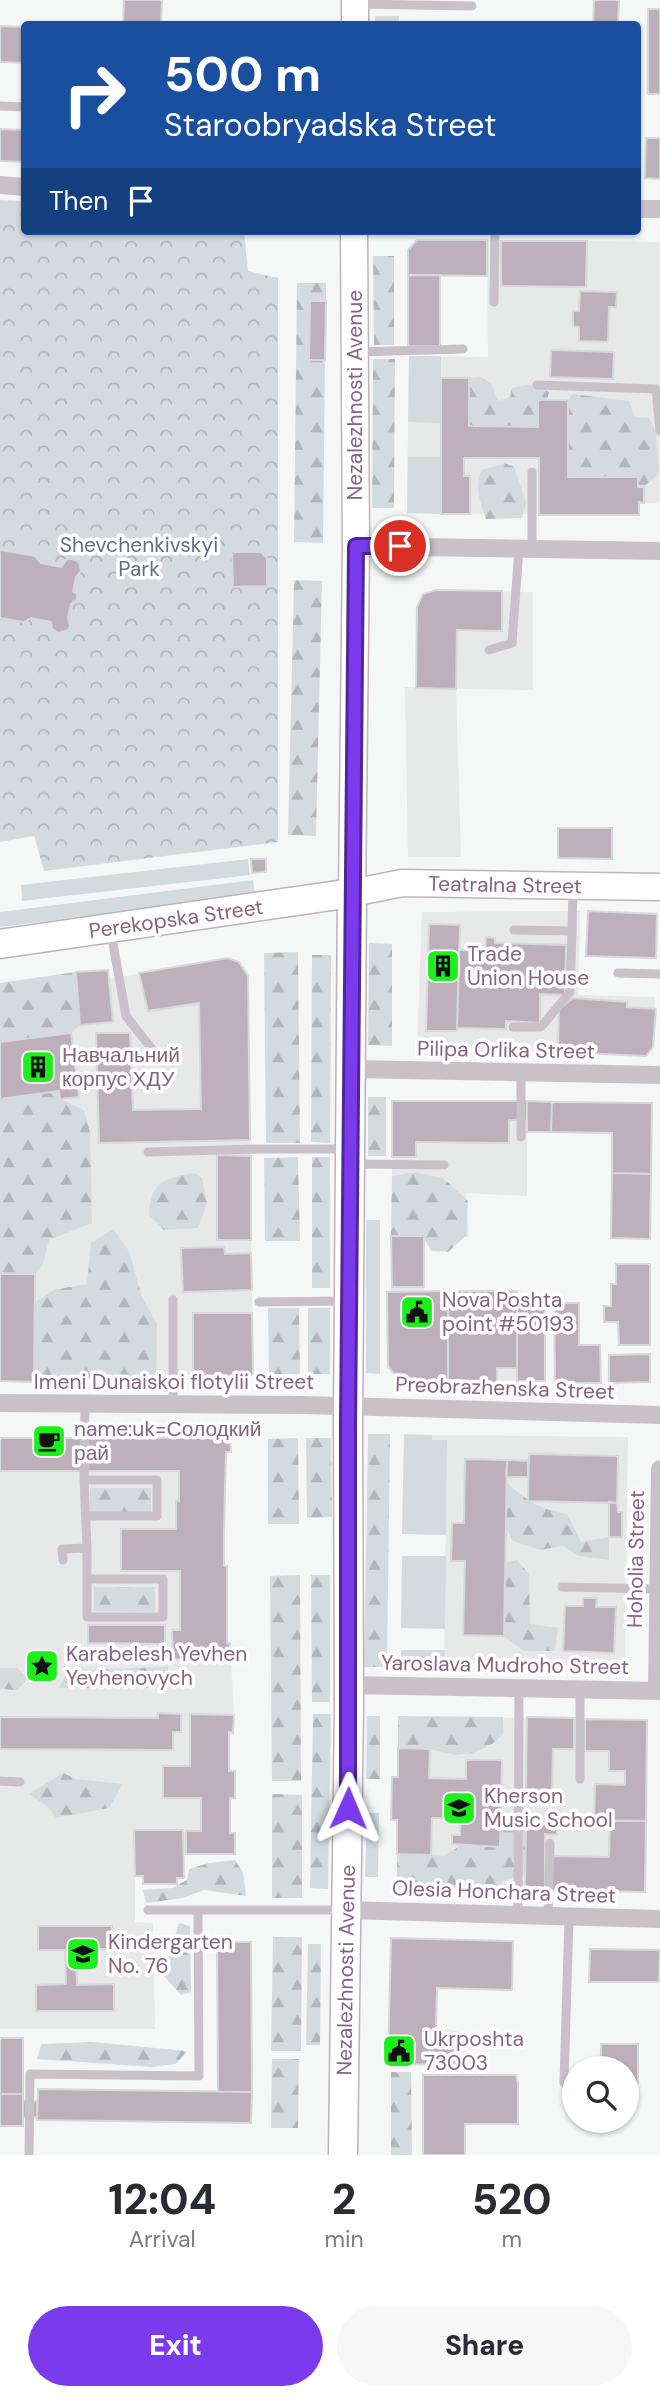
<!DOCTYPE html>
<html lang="en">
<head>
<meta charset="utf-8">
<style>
  body { margin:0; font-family:"DM Sans",sans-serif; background:#f7f7f7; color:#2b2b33; height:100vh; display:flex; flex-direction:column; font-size:26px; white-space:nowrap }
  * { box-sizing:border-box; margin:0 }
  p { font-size:23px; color:#7c7c81 }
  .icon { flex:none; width:38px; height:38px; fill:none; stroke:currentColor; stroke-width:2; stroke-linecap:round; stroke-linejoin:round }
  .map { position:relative; height:2155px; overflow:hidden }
  .side { display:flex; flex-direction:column; background:#fff; flex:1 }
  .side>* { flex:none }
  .banner { position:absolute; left:21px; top:21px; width:620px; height:214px; border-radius:7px; box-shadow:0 2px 5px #0004; background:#1a4fa0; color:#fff; overflow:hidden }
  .controls { position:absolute; left:562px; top:2056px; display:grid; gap:14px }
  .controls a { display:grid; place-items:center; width:77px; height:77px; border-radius:50%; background:#fff; box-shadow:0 2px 5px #0004; font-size:35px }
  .pin { position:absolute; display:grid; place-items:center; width:60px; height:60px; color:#fff; margin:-30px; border:4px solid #fff; border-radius:50%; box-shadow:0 2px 7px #0007 }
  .me { position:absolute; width:77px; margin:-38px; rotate:1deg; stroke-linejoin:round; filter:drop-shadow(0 0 5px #0008) }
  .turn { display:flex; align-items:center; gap:24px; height:147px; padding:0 28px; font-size:32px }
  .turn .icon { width:91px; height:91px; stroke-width:2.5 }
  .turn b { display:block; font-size:49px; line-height:60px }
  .then { display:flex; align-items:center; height:66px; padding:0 28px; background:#0003; gap:14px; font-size:26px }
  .eta { display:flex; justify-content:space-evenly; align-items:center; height:119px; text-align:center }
  .eta b { font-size:42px; font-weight:800; line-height:49px }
  .action { display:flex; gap:14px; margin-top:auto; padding:14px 28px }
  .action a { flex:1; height:80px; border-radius:42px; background:#7c3aed; color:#fff; font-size:28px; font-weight:800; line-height:80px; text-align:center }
  .action a+a { background:#f7f7f7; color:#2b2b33 }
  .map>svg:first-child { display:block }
  .built { fill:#e7e8e8 }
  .grass { fill:#d4dbdf }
  .forest { fill:url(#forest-firs) }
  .park { fill:url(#park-crowns) }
  .building { fill:#bdb0bb; stroke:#d6d9d8; stroke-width:2 }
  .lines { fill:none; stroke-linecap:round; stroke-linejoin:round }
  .secondary-casing { stroke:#bfb4bc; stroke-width:29 }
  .primary-casing { stroke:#bcb2ba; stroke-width:31 }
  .lane { stroke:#cac1c8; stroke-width:9 }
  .street { stroke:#cac1c8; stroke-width:18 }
  .secondary { stroke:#fff; stroke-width:26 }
  .primary { stroke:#fff; stroke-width:28 }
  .route-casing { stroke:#51269a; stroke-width:18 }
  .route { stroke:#7c3aed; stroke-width:12 }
  .labels { text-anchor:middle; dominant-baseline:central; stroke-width:7; stroke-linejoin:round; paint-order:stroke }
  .street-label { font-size:21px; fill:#87647f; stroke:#fff }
  .park-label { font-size:21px; fill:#636f7e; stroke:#fff }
  .poi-label { font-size:21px; fill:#87647f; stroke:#fff; text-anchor:start }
</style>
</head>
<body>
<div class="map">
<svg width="660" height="2155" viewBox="0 0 660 2155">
  <defs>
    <pattern id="forest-firs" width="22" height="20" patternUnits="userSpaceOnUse" patternTransform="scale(1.75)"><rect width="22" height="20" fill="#d4dbdf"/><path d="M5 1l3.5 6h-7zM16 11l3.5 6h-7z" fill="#b2b5ba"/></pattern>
    <pattern id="park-crowns" width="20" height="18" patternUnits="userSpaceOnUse" patternTransform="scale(1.75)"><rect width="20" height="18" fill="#d4dbdf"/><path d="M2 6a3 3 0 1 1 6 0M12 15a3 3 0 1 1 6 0" fill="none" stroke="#b2b5ba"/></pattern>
  </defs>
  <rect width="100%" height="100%" fill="#f4f7f6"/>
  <path class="built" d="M487,240l173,2v261h-21v12l-232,-2 2,-157 79,1z
    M436,590l97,2v98l-77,-1 5,168h-53l-3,-170h11l1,-80 6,-13z
    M580,911l-2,84 77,2 -2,50 -7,9 -229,-8 5,-136z
    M228,958l8,2 7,6 5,10 5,399 -253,6v-398l76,-11 4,52 33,-3 -4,-42z
    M392,1101h135v95l-61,-3 3,44 -45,-1v55h93v90l-114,2 -15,-16 -1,-75 5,-5z
    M432,1435l196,2 -3,230 -181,-3 3,-223 -15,-1z
    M0,1438h230l1,14h-5l-2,113 3,1v77h3l4,72 -1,18h-4v37l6,1 -5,27v35h5v21h-51v24h-7v6h-34v-8l-8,1v45l18,1 2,106h-155z
    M398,1716l249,4 -2,172 -248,-5v-66l-6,-1 1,-43h6z"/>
  <path class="grass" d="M409,356h32v67l-33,-1z
    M408,457h33v57l-34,-1z
    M248,859l2,16 -228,26 -1,-16z
    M253,880l2,15 -255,32v-15z
    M366,1220h14v154l-14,-1z
    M404,1434l28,1v5h15l-1,95 -44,-1z
    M402,1556h44l-1,73 -44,-1z
    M401,1650h44l-1,14 -43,1z
    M367,1813h12l-1,64h-13z"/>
  <path class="forest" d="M375,16h24v8h-24z
    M373,256h21v89h-20z
    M297,283h29v18h-16v59h15l-2,183 -29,-1z
    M373,359h22l-1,149h-22z
    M480,377l11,6 7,18 12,-4 2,-9 20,-4 17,8 -2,8 -9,1v26l-69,-1v-48z
    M573,394l56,7 6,16 14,1 7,14 3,41 -15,14h-6v-10h-70v-77z
    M505,463l9,4 12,35 -4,16 -36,1c-6,-18 -12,-31 -4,-49z
    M294,580l28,1 -6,255 -28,-1z
    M369,943l23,1v102l-24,-1z
    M298,952l2,191h-34l-2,-190z
    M312,955h19l-1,188 -19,-1z
    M76,972l4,53 -9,8 -71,9v-59z
    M59,1091l1,8 24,11 6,23 2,90 -43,17 -6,24 -8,10h-35v-175z
    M368,1097h18v59h-18z
    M298,1157l2,84h-35l-1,-83z
    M312,1157h18v131h-18z
    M416,1172l27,6 25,23 -2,35 -18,16 -17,-1 -8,-15h-32l1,-60z
    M195,1173l7,5 5,26 -9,24 -34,2 -15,-15c2,-35 15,-36 46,-42z
    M113,1229l16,22 13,46 15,27 -1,53 -122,5 1,-80 19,-12 33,-6 4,-41z
    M268,1308h31l1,66h-31z
    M308,1308h22v66h-22z
    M368,1434h22l-3,233h-23z
    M298,1438l1,86h-31v-85z
    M306,1438h25l1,79 -25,1z
    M506,1482c23,20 31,26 61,32l14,28 28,-5v23l-30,-4 -17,-10 -22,4 -27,-9 -7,-13z
    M90,1488h61v25h-61z
    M517,1560l12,14 1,50 28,4 -3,23h-31l-20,-15 1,-73z
    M300,1575l1,206h-29l-2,-205z
    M311,1575h19v127h-18z
    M94,1587h61v25l-61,-1z
    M168,1667v15l-12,6h-98l11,-18z
    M0,1668h18l9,12 -10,10 -17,-1z
    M313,1714h18l-3,175 -18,-1z
    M367,1716h13v63h-14z
    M398,1716l105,1v17l-9,9 -20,10 -19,2 -25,-6 -32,-1z
    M63,1773l13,6 47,5 -14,24 -53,10 -8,-11 -19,-13z
    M272,1794l30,1v103h-30z
    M523,1811l3,8 -1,52 -3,5 -18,4 -7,9 -100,-2v-33l46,2 17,-10 40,1 1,-28 4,-6z
    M235,1860l8,12 3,24 -42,-6 -21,8 -37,5 -3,-13 29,-2 15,-8 2,-11 20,-6z
    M179,1923l11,3 1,66 -10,3 -18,-20 -1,-12 6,-5z
    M273,1937h29l-1,114h-30z
    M308,1944h13l-1,101h-14z
    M93,2042l94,9 -11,13 -23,3 -116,-8 4,-15z
    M272,2059h27l-1,69h-27z
    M391,2072h20l1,83h-21z"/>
  <path class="park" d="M0,200l24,1v30h220l4,40 30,7v564l-234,29 -10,-35 -34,6z"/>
  <path class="building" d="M124,0h38l-1,24h-38z
    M594,0h25l-1,24h-25z
    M648,9h12v85h-12z
    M0,26l24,1v36l-24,-1z
    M0,129l24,1v32l-24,-1z
    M646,138h14v41l-15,-1z
    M417,240h70v36l-79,-1v-25z
    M501,241h86l-1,46 -85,-1z
    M408,275h32v71h-32z
    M580,291l37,1 -1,15h-7l-1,35 -29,-1v-14l-6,-1v-15h6z
    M310,301h16l-1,59h-16z
    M551,350l63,2 -1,27 -63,-2z
    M441,378h28v48l69,1v-27h30v77h70v10h6v16l-5,-1v13h-100v-57h-75v18h6v38h-29z
    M0,550l35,6 6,7 20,4 6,-8h6l6,3 2,9 -5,6 -3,14 4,3v5l-6,5 -3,13 2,9 -2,4 -9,3 -7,-4 -1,-7 -20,-4 -7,4 -24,-4z
    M232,552h29l6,6v28l-34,1z
    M436,590l66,1v40l-45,-1 -1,59 -40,-1 1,-81 6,-13z
    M558,828h54v31l-54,-1z
    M251,859h15v13l-14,1z
    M588,911l69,3 -1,44 -70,-2z
    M429,924l31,1 -3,106h-31z
    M486,937l9,1v5l71,2 -1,50 -25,-1v29l-34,-2v8l-49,-1 2,-78h26z
    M228,958l11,4 9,14 2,164 -151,3 -3,-110h34l3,77 68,-1 -2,-106 -51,8 -9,-38z
    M108,970l5,52 -33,3 -4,-53z
    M573,998l54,4v5l29,2 -3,38 -7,9 -88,-4 1,-43z
    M71,1033l8,64 -19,2 -1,-8 -59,8v-57z
    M392,1101h135v19h-18v23l-93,-1v15h-24z
    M527,1101l25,1 -1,30h-24z
    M552,1102l100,1 -1,71 -39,-1v-40l-61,-1z
    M217,1155l34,1v84h-34z
    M612,1173l39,1 -1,65 -39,-1z
    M391,1236h33v51h-32z
    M224,1247l1,7 26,-1 1,37 -69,2 -2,-44z
    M616,1264h34v81h-31l-1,-23h-14v-16h7v-22h5z
    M0,1274h35l-1,108 -34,-1z
    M448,1291v92h-45l-15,-16 -1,-75z
    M448,1291h69v77h-20v15h-33v-3h-16z
    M554,1303h25v42h21l1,38h-46z
    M517,1307h28v74h-28z
    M193,1313h59l1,62 -60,1z
    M650,1354v28l-41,1v-28z
    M0,1438h230l1,14h-5l-2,79v35h3v77h3v17l-57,-1 -1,-29h8v-59h-59v-42h55v-28h3v-30h-179z
    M529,1454l89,2 -1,47 -89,-2z
    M465,1459l42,1 -3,176 -41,-1 2,-74h-14l1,-38h12z
    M507,1460l21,1v16h-22z
    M609,1502l8,1 1,9h4v25h-13z
    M583,1598h14l-1,9h20l-2,46 -51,-2 2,-45h18z
    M88,1625h77v19l-77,-1z
    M158,1713l23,1v18h-8v18l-173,-1v-32l158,1z
    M190,1714l44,1 -1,18 -4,-1v39h6v27h-5v35h5v21h-49v-23h15v-33h-38v-32h27z
    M527,1717l47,1v31h-21l-1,41 -26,-1z
    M585,1719l62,1 -1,101 -52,-1 1,-36 30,1v-14h-16v-20h-24z
    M398,1748l32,1 -1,29 37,1v-19h36l-2,87 -48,-3v-9h8l1,-17h-29l-1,37 -34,-1v-34h-6l1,-43h6z
    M526,1819l31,1v15l-12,-1v56l-20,-1z
    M610,1821h36l-1,71 -94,-2v-34l58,1z
    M134,1830h49l1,48h-7v6h-34v-8h-8z
    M38,1926h74v23h-36l1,36 37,-1v27h-78v-26l30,-1 -1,-34h-27z
    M391,1938l122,3 -1,49 -75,-2 -1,43 22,1v33l-70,-1z
    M217,1942h34l1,150h-34z
    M590,1949l70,1 -1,32h-70z
    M0,2038h23v56h-23z
    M601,2044h37v39l-12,-1v-14h-25z
    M423,2075h93l2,8v41h-53v31h-42z
    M38,2089l214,3 -1,31 -214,-3z
    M0,2094h23v32h-23z
    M23,2100l14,1v16h-14z"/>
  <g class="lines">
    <g class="secondary-casing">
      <path id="secondary" d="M355,24v-24
        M354,231l2,315 -4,347 50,-10 258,4"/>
    </g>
    <g class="primary-casing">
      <path id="primary" d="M0,944l352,-51 -4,532 1,281 -6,449"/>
    </g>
    <path class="lane" d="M357,4l115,2
      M0,106l24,1
      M494,302l1,-71
      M356,352l107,-3
      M537,385l119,4 4,42
      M532,548v-76
      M489,650l23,-7 7,-95
      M514,930l58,1 1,-44
      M111,933l15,83 33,42
      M618,973l42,1
      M513,1027h28l29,-35 2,-61
      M521,1073v64
      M148,1152l109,-3h88
      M355,1164l89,1
      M173,1300v104
      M259,1302l85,-1
      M85,1404l-1,76h73v36h-71
      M87,1548v69h76v-38h-76
      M63,1560l-1,-11 25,-1 -3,-68
      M562,1587l97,2
      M580,1689v90
      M0,1781l20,1
      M148,1910h193
      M518,1916l1,-228
      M548,1917l2,-74
      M564,2083l5,-165
      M29,2155l1,-81 169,2 -1,-166"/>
    <path class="street" d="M0,185l24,2
      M637,209h23
      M356,546l304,5
      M352,1069l308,6
      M0,1403l303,2 357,10
      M349,1685l311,6
      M657,1691l3,-222
      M347,1910l313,9"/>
    <use href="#secondary" class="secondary"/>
    <use href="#primary" class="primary"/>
  </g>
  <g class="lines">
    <g class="route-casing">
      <path id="route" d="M348,1808v-383l8,-879h44"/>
    </g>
    <use href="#route" class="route"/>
  </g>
  <defs>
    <g id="building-square" transform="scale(1.75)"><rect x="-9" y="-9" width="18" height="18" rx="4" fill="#1cef1c" stroke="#fff"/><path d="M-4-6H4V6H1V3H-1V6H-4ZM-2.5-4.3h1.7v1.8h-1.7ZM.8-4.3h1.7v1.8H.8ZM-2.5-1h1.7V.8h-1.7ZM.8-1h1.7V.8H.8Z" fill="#111"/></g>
    <g id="civic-square" transform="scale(1.75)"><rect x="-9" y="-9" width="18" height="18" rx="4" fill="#1cef1c" stroke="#fff"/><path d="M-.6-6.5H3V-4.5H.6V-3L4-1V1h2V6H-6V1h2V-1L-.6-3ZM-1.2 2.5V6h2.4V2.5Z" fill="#111"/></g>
    <g id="cafe-square" transform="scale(1.75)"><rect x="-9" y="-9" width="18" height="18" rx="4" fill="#1cef1c" stroke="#fff"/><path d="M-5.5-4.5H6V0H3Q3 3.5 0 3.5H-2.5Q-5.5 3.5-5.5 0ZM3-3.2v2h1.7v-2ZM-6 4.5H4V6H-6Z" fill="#111"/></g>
    <g id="sight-square" transform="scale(1.75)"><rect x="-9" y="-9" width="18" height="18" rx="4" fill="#1cef1c" stroke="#fff"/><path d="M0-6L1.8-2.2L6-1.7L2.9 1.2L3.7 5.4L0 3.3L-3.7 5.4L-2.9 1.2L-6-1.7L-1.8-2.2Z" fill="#111"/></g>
    <g id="university-square" transform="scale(1.75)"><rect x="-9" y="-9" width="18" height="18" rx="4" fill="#1cef1c" stroke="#fff"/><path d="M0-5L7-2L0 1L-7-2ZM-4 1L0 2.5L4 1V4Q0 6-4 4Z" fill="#111"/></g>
    <g id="school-square" transform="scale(1.75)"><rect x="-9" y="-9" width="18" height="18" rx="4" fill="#1cef1c" stroke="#fff"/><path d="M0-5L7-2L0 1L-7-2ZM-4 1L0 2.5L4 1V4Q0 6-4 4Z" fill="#111"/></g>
  </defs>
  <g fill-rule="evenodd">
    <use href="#building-square" x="443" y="966"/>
    <use href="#building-square" x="38" y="1067"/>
    <use href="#civic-square" x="417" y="1312"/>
    <use href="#cafe-square" x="49" y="1441"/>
    <use href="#sight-square" x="42" y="1666"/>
    <use href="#university-square" x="459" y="1808"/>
    <use href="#school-square" x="83" y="1954"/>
    <use href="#civic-square" x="399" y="2051"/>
  </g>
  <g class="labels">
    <g class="street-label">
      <text transform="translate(355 395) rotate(-90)">Nezalezhnosti Avenue</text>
      <text transform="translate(505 885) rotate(1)">Teatralna Street</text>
      <text transform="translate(176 919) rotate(-8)">Perekopska Street</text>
      <text transform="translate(506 1050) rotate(1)">Pilipa Orlika Street</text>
      <text x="174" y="1382">Imeni Dunaiskoi flotylii Street</text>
      <text transform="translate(505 1388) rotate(2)">Preobrazhenska Street</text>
      <text transform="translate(636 1559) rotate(-89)">Hoholia Street</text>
      <text transform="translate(505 1665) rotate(1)">Yaroslava Mudroho Street</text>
      <text transform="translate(504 1892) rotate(2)">Olesia Honchara Street</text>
      <text transform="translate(346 1970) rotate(-89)">Nezalezhnosti Avenue</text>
    </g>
    <g class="park-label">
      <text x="139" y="545">Shevchenkivskyi<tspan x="139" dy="24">Park</tspan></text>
    </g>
    <g class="poi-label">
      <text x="467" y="954">Trade<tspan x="467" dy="24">Union House</tspan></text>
      <text x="62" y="1055">Навчальний<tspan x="62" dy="24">корпус ХДУ</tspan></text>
      <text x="442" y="1300">Nova Poshta<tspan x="442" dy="24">point #50193</tspan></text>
      <text x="74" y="1429">name:uk=Солодкий<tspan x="74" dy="24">рай</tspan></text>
      <text x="66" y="1654">Karabelesh Yevhen<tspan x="66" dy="24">Yevhenovych</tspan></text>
      <text x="484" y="1796">Kherson<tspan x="484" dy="24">Music School</tspan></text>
      <text x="108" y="1942">Kindergarten<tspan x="108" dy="24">No. 76</tspan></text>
      <text x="424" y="2039">Ukrposhta<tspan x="424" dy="24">73003</tspan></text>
    </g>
  </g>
</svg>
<div class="controls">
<a><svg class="icon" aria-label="search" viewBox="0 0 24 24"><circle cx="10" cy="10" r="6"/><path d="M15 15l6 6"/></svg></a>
</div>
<div class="pin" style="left:400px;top:546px;background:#d93025"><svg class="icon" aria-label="arrive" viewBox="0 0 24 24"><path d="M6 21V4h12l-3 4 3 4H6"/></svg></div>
<svg class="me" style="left:348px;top:1808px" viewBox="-20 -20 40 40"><path d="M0-17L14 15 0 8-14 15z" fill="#7c3aed" stroke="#fff" stroke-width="4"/></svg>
<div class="banner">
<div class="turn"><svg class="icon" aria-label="right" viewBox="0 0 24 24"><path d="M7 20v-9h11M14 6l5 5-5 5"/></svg><div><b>500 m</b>Staroobryadska Street</div></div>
<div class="then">Then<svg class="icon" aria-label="arrive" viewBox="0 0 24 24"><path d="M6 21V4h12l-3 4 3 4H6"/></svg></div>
</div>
</div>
<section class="side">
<div class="eta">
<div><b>12:04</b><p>Arrival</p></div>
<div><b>2</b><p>min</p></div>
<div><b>520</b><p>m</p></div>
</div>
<div class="action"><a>Exit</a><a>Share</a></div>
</section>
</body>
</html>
